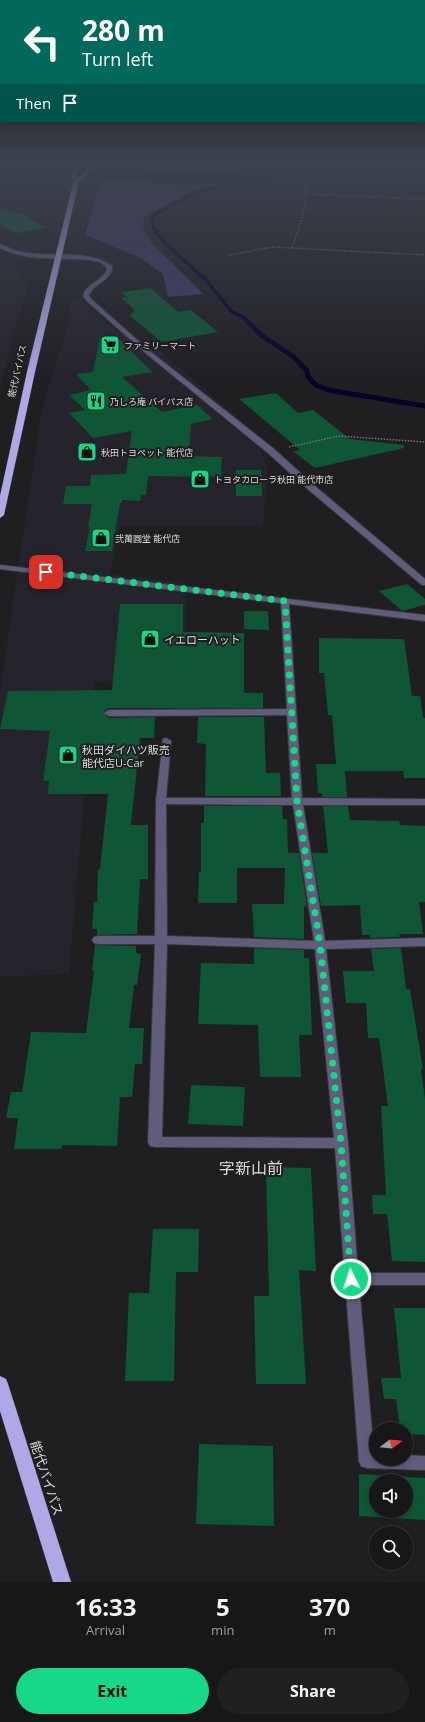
<!DOCTYPE html>
<html lang="en">
<head>
<meta charset="utf-8">
<style>
  body { margin:0; font-family:"Open Sans","Noto Sans JP",sans-serif; background:#202023; color:#f1f3f6; height:100vh; display:flex; flex-direction:column; font-size:15px; white-space:nowrap }
  * { box-sizing:border-box; margin:0 }
  p { font-size:13px; color:#9e9fa2 }
  .icon { flex:none; width:22px; height:22px; fill:none; stroke:currentColor; stroke-width:2; stroke-linecap:round; stroke-linejoin:round }
  .map { position:relative; height:1582px; overflow:hidden }
  .side { display:flex; flex-direction:column; background:#17171a; flex:1 }
  .side>* { flex:none }
  .top-card { position:absolute; left:0px; top:0px; width:425px; height:122px; box-shadow:0 2px 6px #0003,0 0 0 1px #363639; background:#00695c; color:#fff; overflow:hidden }
  .needle { width:26px; rotate:74deg }
  .tools { position:absolute; left:369px; top:1422px; display:grid; gap:8px }
  .tools a { display:grid; place-items:center; width:44px; height:44px; border-radius:50%; background:#17171a; box-shadow:0 2px 6px #0003,0 0 0 1px #363639; font-size:20px }
  .pin { position:absolute; display:grid; place-items:center; width:34px; height:34px; color:#fff; margin:-17px; border-radius:8px; box-shadow:0 2px 6px #0006 }
  .me { position:absolute; width:44px; margin:-22px; rotate:356deg; stroke-linejoin:round; filter:drop-shadow(0 0 3px #0008) }
  .turn { display:flex; align-items:center; gap:14px; height:84px; padding:0 16px; font-size:18px }
  .turn .icon { width:52px; height:52px; stroke-width:2.5 }
  .turn b { display:block; font-size:28px; line-height:34px }
  .then { display:flex; align-items:center; height:38px; padding:0 16px; background:#0003; gap:8px; font-size:15px }
  .eta { display:flex; justify-content:space-evenly; align-items:center; height:68px; text-align:center }
  .eta b { font-size:24px; font-weight:700; line-height:28px }
  .action { display:flex; gap:8px; margin-top:auto; padding:8px 16px }
  .action a { flex:1; height:46px; border-radius:24px; background:#15d989; color:#111; font-size:16px; font-weight:700; line-height:46px; text-align:center }
  .action a+a { background:#202023; color:#f1f3f6 }
  .map>svg:first-child { display:block }
  .built { fill:#25242d }
  .green { fill:#413a65 }
  .lines { fill:none; stroke-linecap:round; stroke-linejoin:round }
  .stream-far1 { stroke:#0a0027; stroke-width:3.5 }
  .stream { stroke:#0a0027; stroke-width:5 }
  .river { fill:#0a0027; fill-rule:evenodd }
  .building { fill:#0e5635; fill-rule:evenodd }
  .minor-casing { stroke:#3a3a3c; stroke-width:2 }
  .trunk-casing { stroke:#3a3a3c; stroke-width:1 }
  .path { stroke:#747476; stroke-width:1.5; stroke-dasharray:1.5 1.5; stroke-linecap:butt }
  .minor { fill:#605d7c; fill-rule:evenodd }
  .trunk { fill:#aea8e6; fill-rule:evenodd }
  .route { stroke:#15d989; stroke-width:7; stroke-dasharray:0 12.6 }
  .labels { text-anchor:middle; dominant-baseline:central; stroke-width:4; stroke-linejoin:round; paint-order:stroke }
  .far-poi-label { font-size:9px; fill:#dddddf; stroke:#1f1f22; text-anchor:start }
  .far-street-label { font-size:9px; fill:#dddddf; stroke:#1f1f22 }
  .poi-label { font-size:11px; fill:#dddddf; stroke:#1f1f22; text-anchor:start }
  .near-street-label { font-size:13px; fill:#dddddf; stroke:#1f1f22 }
  .near-quarter-label { font-size:16px; fill:#dddddf; stroke:#1f1f22 }
</style>
</head>
<body>
<div class="map">
<svg width="425" height="1582" viewBox="0 0 425 1582">
  <rect width="100%" height="100%" fill="#1f1f22"/>
  <path class="built" d="M107,165h79l-17,11 -61,-7 3,-3z
    M0,257l28,26 -18,66 -10,45z
    M72,298h5l36,31 47,22 96,83 12,35 -5,57h-143l-10,48 76,9 -2,97 -90,1 -25,293 -69,2v-285l42,-283 22,-68z"/>
  <path class="green" d="M102,176l48,5 78,1 -31,7 -53,27 -1,13 9,14 51,51 -35,3 -5,-23 -22,-16 -56,-23z"/>
  <g class="lines">
    <path class="stream-far1" d="M245,177c-32,11 -65,20 -93,40l1,10 10,14 44,40 25,31 11,5 6,6"/>
    <path class="stream" d="M248,322l13,13 33,22 13,14 1,6 8,8 12,5 97,16"/>
    <path class="river" d="M23,165h66l94,8 106,-5 32,-3h55l-2,4 -7,2 -78,9 -106,5 -151,-14 -7,-2z"/>
  </g>
  <path class="building" d="M0,209l22,5 24,14 -31,5 -15,-9z
    M151,288l27,24 13,-2 27,22 -56,10 -32,-26 5,-6 -14,-12 6,-1 -5,-5z
    M100,338h18l34,34 -30,5 40,35 35,-7 16,14 -22,5 -2,32 33,1 -1,20 -73,-1 -2,19h-4l-2,6 -18,-1v3h-2l-8,48h-27l5,-24h-2l4,-23h-29l3,-18h24l1,-11 35,-1 6,-43 -39,7 -24,-25 16,-3 -16,-15 22,-5 -15,-16 17,-2z
    M276,393l22,20 15,-3 37,29 54,6v3l-89,20 -22,-17 7,-1 -61,-51z
    M236,470h25l1,26h-26z
    M407,584l18,15v6l-23,6 -23,-20z
    M120,604h63v28l61,1v60h19v15h-154l-6,4 6,6 46,-1 -1,21h-14l-9,87h17v54h-8l-3,55 -40,1v-6h-5l2,-27h3l1,-33h2l8,-75h-60l1,-13h-6l7,-50 -50,-2 8,-38 104,-1z
    M244,611h24l1,19 -25,-1z
    M319,638l85,1 8,57h8l3,22h2v60h-21l-1,-7h-58l2,26h-25v-4h-4l-2,-29h20l-4,-49h-4l-4,-42h-5z
    M198,717h66l2,56h14l1,23h-76l1,-52 -9,-1z
    M204,806h78l1,13h4l1,34h11l8,53h-3v33l-50,-2 -2,-33h32l1,-36h-48v35h-39l1,-31h2v-49h3z
    M323,806h25l2,14 49,1 1,4 25,1v76h-6l4,32h-24l1,3 -30,1v-3h-8l-2,-30 -39,1 -9,-53h16z
    M95,945l41,1v7l5,1 -4,31h-3l-5,43h15l-2,36h-7l-3,33h-12l-3,49 -55,-1v4h-48l4,-31h-12l5,-26h11l9,-60 55,1 8,-62h-2z
    M254,948l50,2v8h5l3,77h-13l2,42h-41l-2,-52 -60,-1 3,-61 53,1z
    M401,948l5,41h4l13,80h-2l4,30v163l-33,-1 -5,-47h-14l-1,-19h14l-5,-89h7l-9,-68h-11l-2,-35h-20l-3,-32h31l-3,-22z
    M191,1085l54,2 -2,39 -55,-2z
    M266,1167l45,1 5,103 -17,-1 7,114h-50l-2,-88h15z
    M153,1229h46l-1,43h-22l-2,109h-49l4,-88h20z
    M394,1308h31v127l-19,-1v-5h-6l-4,-30h-12l-3,-21h20z
    M199,1444l74,2 1,80 -78,-2z
    M359,1474l66,4v42l-66,-4zM376,1481h30v30h-30z"/>
  <g class="lines">
    <g class="minor-casing">
      <path id="minor" d="M0,244c9,4 17,8 27,9 27,4 61,-4 85,13 2,14 -20,17 -23,30l2,3 61,54 122,96 42,38 109,92v6h-3l-112,-94 -42,-38 -120,-98 -61,-54 -4,-5c4,-14 21,-15 24,-28l-7,-6 -10,-2c-30,-3 -63,2 -90,-12z
        M0,565l425,50v6l-136,-17 13,194 123,1v6h-122l22,136 100,-3v8l-99,3 22,194 10,130h67v12h-66l15,169h2v5h30v-4l19,1v14l-58,-2 -6,-2 -2,-5 -24,-313 -180,-1 -5,-1 -2,-4 7,-198h-57l-4,-1 -2,-3 2,-3 4,-1h57l1,-135 7,-62 3,-1 5,3 -5,57h126l-5,-83 -178,1 -5,-3 5,-3 178,-1 -6,-106 -281,-34zM166,804l127,1 21,136 -147,-5zM167,944l148,5 19,189 -172,-1z"/>
    </g>
    <g class="trunk-casing">
      <path id="trunk" d="M77,165h5l-6,11 2,2 4,-3 6,-10h5l-7,12 -7,4 -44,191 -31,143 -4,3v-22l27,-124 47,-192 -4,-4z
        M0,1376l6,3 2,5 63,198h-18l-53,-171z"/>
    </g>
    <path class="path" d="M306,194l119,5
      M292,247c9,-25 23,-58 5,-82
      M228,255l46,-8 151,8
      M289,447l50,-11 86,6"/>
    <use href="#minor" class="minor"/>
    <use href="#trunk" class="trunk"/>
  </g>
  <linearGradient id="sky" x2="0" y2="1"><stop stop-color="#111113"/><stop offset="0.43" stop-color="#3c424f"/><stop offset="1" stop-color="#3c424f" stop-opacity="0"/></linearGradient>
  <rect width="425" height="386" fill="url(#sky)"/>
  <g class="lines">
    <path class="route" d="M46,572l239,29 12,200 23,143 21,199 10,136"/>
  </g>
  <defs>
    <g id="supermarket-square" transform="scale(1)"><rect x="-9" y="-9" width="18" height="18" rx="4" fill="#15d989" stroke="#1f1f22"/><path d="M-6-5.5h2.5l.6 2H6L4.5 2H-2.5L-4.4-4H-6ZM-1.5 3.2a1.3 1.3 0 1 0 .1 0ZM3 3.2a1.3 1.3 0 1 0 .1 0Z" fill="#111"/></g>
    <g id="restaurant-square" transform="scale(1)"><rect x="-9" y="-9" width="18" height="18" rx="4" fill="#15d989" stroke="#1f1f22"/><path d="M-5-6h1v4h1v-4h1v4h1v-4h1v5L-1.5 .5V6h-2V.5L-5-1ZM5-6V6H3V1.5H1.5Q1.5-4 5-6Z" fill="#111"/></g>
    <g id="shop-square" transform="scale(1)"><rect x="-9" y="-9" width="18" height="18" rx="4" fill="#15d989" stroke="#1f1f22"/><path d="M-5-2.5h2.3a2.7 3.5 0 0 1 5.4 0H5L5.5 6h-11ZM-1.5-2.5h3a1.5 2.3 0 0 0-3 0Z" fill="#111"/></g>
  </defs>
  <g fill-rule="evenodd">
    <use href="#supermarket-square" x="110" y="345"/>
    <use href="#restaurant-square" x="96" y="401"/>
    <use href="#shop-square" x="87" y="452"/>
    <use href="#shop-square" x="200" y="479"/>
    <use href="#shop-square" x="101" y="538"/>
    <use href="#shop-square" x="150" y="639"/>
    <use href="#shop-square" x="68" y="755"/>
  </g>
  <g class="labels">
    <g class="far-poi-label">
      <text x="124" y="345">ファミリーマート</text>
      <text x="110" y="401">乃しろ庵 バイパス店</text>
      <text x="101" y="452">秋田トヨペット 能代店</text>
      <text x="214" y="479">トヨタカローラ秋田 能代市店</text>
      <text x="115" y="538">弐萬圓堂 能代店</text>
    </g>
    <g class="far-street-label">
      <text transform="translate(17 371) rotate(-77)">能代バイパス</text>
    </g>
    <g class="poi-label">
      <text x="164" y="639">イエローハット</text>
      <text x="82" y="749">秋田ダイハツ販売<tspan x="82" dy="13">能代店U-Car</tspan></text>
    </g>
    <g class="near-street-label">
      <text transform="translate(47 1478) rotate(72)">能代バイパス</text>
    </g>
    <g class="near-quarter-label">
      <text x="251" y="1168">字新山前</text>
    </g>
  </g>
</svg>
<div class="tools">
<a><svg class="needle" viewBox="-14 -14 28 28"><path d="M0-13l5 13h-10z" fill="#e53935"/><path d="M0 13l5-13h-10z" fill="#9e9fa2"/></svg></a>
<a><svg class="icon" aria-label="sound" viewBox="0 0 24 24"><path d="M4 9h4l5-4v14l-5-4H4zM17 9q2 3 0 6"/></svg></a>
<a><svg class="icon" aria-label="search" viewBox="0 0 24 24"><circle cx="10" cy="10" r="6"/><path d="M15 15l6 6"/></svg></a>
</div>
<div class="pin" style="left:46px;top:572px;background:#d93025"><svg class="icon" aria-label="arrive" viewBox="0 0 24 24"><path d="M6 21V4h12l-3 4 3 4H6"/></svg></div>
<svg class="me" style="left:351px;top:1279px" viewBox="-20 -20 40 40"><circle r="17" fill="#15d989" stroke="#fff" stroke-width="3"/><path d="M0-11L8 9 0 5-8 9z" fill="#fff"/></svg>
<div class="top-card">
<div class="turn"><svg class="icon" aria-label="left" viewBox="0 0 24 24"><path d="M17 20v-9H6M10 6l-5 5 5 5"/></svg><div><b>280 m</b>Turn left</div></div>
<div class="then">Then<svg class="icon" aria-label="arrive" viewBox="0 0 24 24"><path d="M6 21V4h12l-3 4 3 4H6"/></svg></div>
</div>
</div>
<section class="side">
<div class="eta">
<div><b>16:33</b><p>Arrival</p></div>
<div><b>5</b><p>min</p></div>
<div><b>370</b><p>m</p></div>
</div>
<div class="action"><a>Exit</a><a>Share</a></div>
</section>
</body>
</html>
